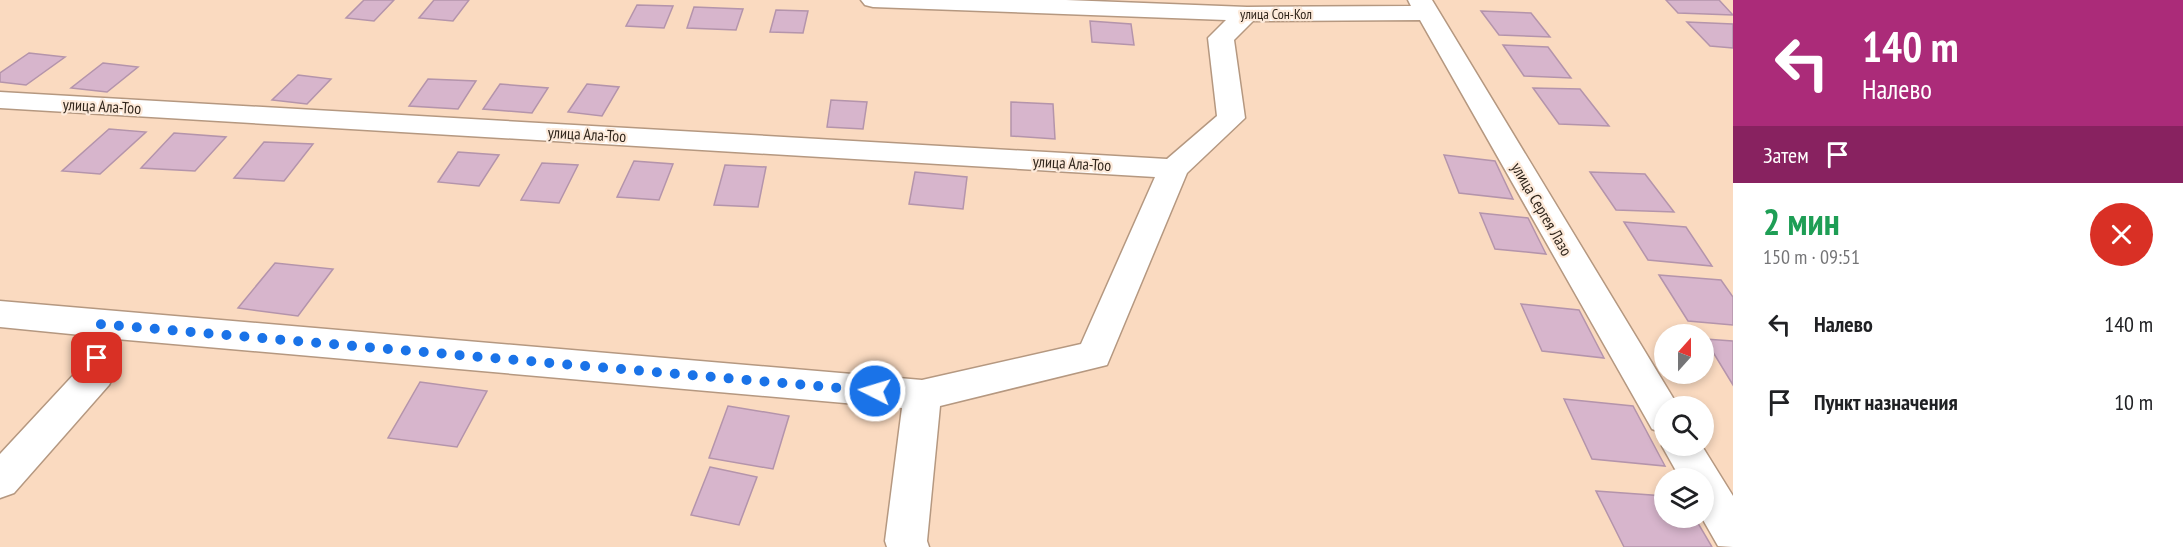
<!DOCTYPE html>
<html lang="ru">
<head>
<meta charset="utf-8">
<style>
  body { margin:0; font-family:"PT Sans Narrow",sans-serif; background:#f6f6f6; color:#202124; height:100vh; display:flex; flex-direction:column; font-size:22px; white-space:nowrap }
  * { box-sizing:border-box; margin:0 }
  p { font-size:20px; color:#757577 }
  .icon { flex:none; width:33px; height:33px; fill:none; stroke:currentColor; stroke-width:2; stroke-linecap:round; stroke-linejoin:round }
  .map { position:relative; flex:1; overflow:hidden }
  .sheet { display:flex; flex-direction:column; background:#fff; width:450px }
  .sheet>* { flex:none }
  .guide { background:#ab2b79; color:#fff; overflow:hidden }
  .needle { width:39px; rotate:21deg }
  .buttons { position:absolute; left:1654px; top:324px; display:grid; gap:12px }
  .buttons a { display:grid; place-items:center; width:60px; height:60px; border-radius:50%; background:#fff; box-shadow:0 3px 9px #0003; font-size:30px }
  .pin { position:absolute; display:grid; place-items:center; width:51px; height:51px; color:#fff; margin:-26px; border-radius:12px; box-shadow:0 3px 9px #0006 }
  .me { position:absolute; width:66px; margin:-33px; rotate:275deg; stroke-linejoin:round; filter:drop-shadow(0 0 4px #0008) }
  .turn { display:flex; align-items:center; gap:21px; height:126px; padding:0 30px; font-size:27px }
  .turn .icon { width:78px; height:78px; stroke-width:2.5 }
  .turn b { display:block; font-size:42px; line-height:51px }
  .then { display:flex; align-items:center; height:57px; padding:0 30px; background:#0003; gap:12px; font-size:22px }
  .round { display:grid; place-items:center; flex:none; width:63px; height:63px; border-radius:32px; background:#f6f6f6 }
  .overview { display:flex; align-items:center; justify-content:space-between; height:102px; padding:0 30px }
  h1 { font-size:36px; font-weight:700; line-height:45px; color:#1e9e55 }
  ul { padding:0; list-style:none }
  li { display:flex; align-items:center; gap:18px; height:78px; padding:0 30px }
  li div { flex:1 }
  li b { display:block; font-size:22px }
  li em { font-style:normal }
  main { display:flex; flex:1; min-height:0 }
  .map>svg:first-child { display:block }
  .building { fill:#d7b5cc; stroke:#b494ab; stroke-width:1.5 }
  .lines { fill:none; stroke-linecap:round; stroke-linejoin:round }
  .minor-casing { stroke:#b59880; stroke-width:3 }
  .minor { fill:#fff; fill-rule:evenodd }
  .route { stroke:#1a73e8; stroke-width:10; stroke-dasharray:0 18 }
  .labels { text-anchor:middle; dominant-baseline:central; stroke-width:4.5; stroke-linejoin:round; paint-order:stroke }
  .far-street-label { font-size:14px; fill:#31261c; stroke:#fdeada }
  .street-label { font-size:16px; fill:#31261c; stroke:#fdeada }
</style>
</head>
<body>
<main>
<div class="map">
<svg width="1733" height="547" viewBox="0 0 1733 547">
  <rect width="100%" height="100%" fill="#fadac0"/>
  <path class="building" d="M364,0h30l-20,21 -28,-3z
    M434,0h35l-16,21 -34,-3z
    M1666,0h53l14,15 -55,-2z
    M637,5l36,1 -9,22 -38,-2z
    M694,7l49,2 -7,21 -49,-2z
    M776,10l32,1 -5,22 -33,-1z
    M1481,11l50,2 19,24 -51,-2z
    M1090,21l41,3 3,21 -42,-3z
    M1687,22l46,2v24l-23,-2z
    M1503,45l45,2 23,31 -47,-2z
    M29,53l36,4 -39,28 -26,-3v-9z
    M103,63l35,4 -31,25 -36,-4z
    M298,75l33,4 -24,25 -35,-4z
    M428,79l48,2 -18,28 -49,-3z
    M500,84l48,4 -16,25 -49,-4z
    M587,84l32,3 -17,29 -34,-4z
    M1533,88l47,1 29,37 -50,-2z
    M831,100l36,2 -4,27 -36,-2z
    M1011,102l42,2 2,35 -44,-3z
    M109,129l37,3 -46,42 -38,-3z
    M174,133l52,4 -31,34 -54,-3z
    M264,142l49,2 -29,37 -50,-3z
    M458,152l41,3 -20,31 -41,-4z
    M1444,155l51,6 18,38 -54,-6z
    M634,161l39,3 -14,36 -42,-3z
    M542,163l36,2 -19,38 -38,-3z
    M725,165l41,2 -8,40 -44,-2z
    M915,172l52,5 -4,32 -54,-5z
    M1590,172l55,2 29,38 -58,-2z
    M1480,213l48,5 18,36 -51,-5z
    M1624,222l62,5 26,39 -64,-6z
    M275,263l58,6 -35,47 -60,-8z
    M1659,275l62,5 12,17v28l-45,-4z
    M1521,304l58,6 25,48 -62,-7z
    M1705,339l28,2v44z
    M420,382l67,9 -30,56 -69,-9z
    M1564,399l69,7 32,60 -73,-7z
    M728,406l61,10 -16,53 -64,-11z
    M710,467l47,10 -18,48 -48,-10z
    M1596,491l69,5v22h30l17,29h-88z"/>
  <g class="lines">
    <g class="minor-casing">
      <path id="minor" d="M861,0h205l181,7 164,-1 -3,-6h24l246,406h-13v28l-13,-5 -232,-409 -167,1 -19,19 11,78 -58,55 -80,192 -167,41 -13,135 2,6h-42l-2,-6 17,-133 -786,-69 -2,36 -5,10 -95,108 -14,5v-44l78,-84 3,-35 -81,-8v-26l922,79 159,-36 74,-167 -1155,-69v-16l1167,67 50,-43 -9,-78 18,-18 -353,-13 -8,-2z
        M1665,439v7h37l31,50v51l-15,-1 -16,-28h2v-40h-24l-18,-32z"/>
    </g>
    <use href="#minor" class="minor"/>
  </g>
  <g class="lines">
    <path class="route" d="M97,358l2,-34 776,67"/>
  </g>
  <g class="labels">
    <g class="far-street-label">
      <text x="1276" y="14">улица Сон-Кол</text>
    </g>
    <g class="street-label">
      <text transform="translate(102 106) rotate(3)">улица Ала-Тоо</text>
      <text transform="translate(587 134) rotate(3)">улица Ала-Тоо</text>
      <text transform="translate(1072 163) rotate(3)">улица Ала-Тоо</text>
      <text transform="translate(1542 209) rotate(60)">улица Сергея Лазо</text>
    </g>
  </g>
</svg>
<div class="buttons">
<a><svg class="needle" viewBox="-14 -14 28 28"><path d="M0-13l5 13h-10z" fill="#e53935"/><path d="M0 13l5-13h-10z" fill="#757577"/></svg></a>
<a><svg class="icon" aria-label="search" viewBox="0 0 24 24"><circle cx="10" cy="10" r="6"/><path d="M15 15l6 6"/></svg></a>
<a><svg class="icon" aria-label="layers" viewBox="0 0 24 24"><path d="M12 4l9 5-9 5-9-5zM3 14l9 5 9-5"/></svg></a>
</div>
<div class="pin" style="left:97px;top:358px;background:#d93025"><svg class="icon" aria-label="arrive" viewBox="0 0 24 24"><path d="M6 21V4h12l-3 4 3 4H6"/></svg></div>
<svg class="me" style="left:875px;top:391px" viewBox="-20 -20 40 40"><circle r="17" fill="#1a73e8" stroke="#fff" stroke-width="3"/><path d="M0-11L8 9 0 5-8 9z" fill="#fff"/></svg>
</div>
<section class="sheet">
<div class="guide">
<div class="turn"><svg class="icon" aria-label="left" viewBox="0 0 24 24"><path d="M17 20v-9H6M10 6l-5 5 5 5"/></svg><div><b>140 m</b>Налево</div></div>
<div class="then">Затем<svg class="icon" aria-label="arrive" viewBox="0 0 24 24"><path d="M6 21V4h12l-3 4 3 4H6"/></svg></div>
</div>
<div class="overview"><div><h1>2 мин</h1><p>150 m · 09:51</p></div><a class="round" style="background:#d93025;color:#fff"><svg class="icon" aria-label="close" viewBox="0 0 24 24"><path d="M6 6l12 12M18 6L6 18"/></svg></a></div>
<ul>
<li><svg class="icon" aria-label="left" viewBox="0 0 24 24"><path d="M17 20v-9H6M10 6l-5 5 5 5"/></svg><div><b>Налево</b></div><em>140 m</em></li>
<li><svg class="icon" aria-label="arrive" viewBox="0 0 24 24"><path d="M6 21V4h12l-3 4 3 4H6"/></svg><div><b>Пункт назначения</b></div><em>10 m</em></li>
</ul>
</section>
</main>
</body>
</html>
